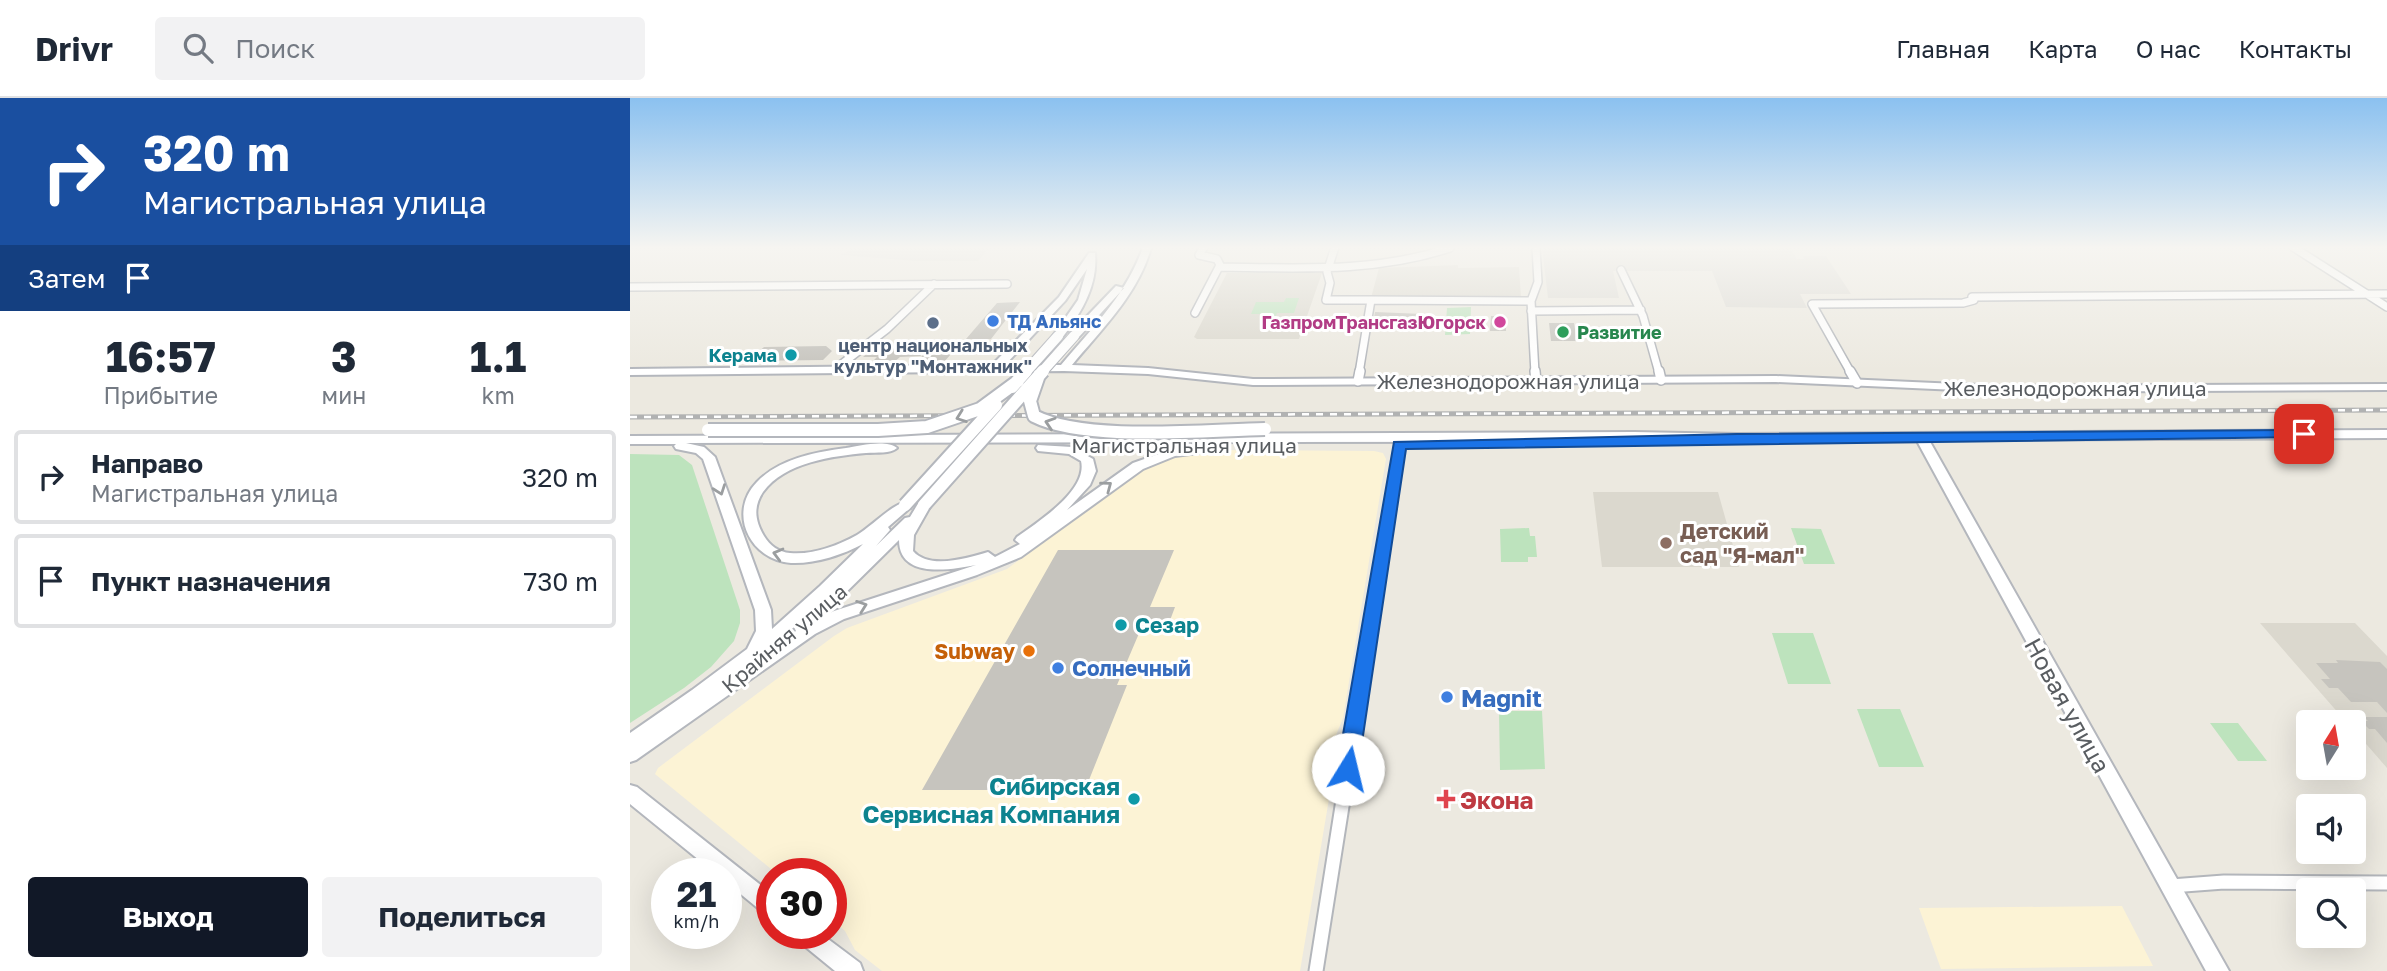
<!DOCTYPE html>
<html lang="ru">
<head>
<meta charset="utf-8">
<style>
  body { margin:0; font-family:"Golos Text",sans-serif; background:#f2f2f3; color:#1f2937; height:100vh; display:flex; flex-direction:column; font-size:26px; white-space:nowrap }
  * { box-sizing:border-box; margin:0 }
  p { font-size:23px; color:#747a83 }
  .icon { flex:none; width:38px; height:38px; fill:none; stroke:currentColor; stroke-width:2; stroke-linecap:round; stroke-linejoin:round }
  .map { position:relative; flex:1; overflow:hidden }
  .panel { display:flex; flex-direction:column; background:#fff; width:630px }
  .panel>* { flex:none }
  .guide { background:#1a4fa0; color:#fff; overflow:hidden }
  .needle { width:46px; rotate:11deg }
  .buttons { position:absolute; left:1666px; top:612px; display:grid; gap:14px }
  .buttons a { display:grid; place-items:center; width:70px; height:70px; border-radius:7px; background:#fff; box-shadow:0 7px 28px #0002; font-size:35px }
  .speed { position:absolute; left:21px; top:760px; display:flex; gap:14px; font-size:35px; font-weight:700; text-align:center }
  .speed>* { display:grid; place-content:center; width:91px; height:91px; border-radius:50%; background:#fff; box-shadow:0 7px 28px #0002; line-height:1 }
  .speed small { font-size:18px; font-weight:400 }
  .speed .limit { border:10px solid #d22; background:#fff; color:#111 }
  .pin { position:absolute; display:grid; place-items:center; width:60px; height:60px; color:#fff; margin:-30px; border-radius:14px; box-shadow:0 4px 10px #0006 }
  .me { position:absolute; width:77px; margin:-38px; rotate:9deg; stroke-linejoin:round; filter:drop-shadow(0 0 5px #0008) }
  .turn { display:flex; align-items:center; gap:24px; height:147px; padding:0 28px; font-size:32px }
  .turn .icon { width:91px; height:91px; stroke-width:2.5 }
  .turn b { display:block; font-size:49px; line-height:60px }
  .then { display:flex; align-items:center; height:66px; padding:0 28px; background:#0003; gap:14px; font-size:26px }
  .eta { display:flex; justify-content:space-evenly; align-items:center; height:119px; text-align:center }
  .eta b { font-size:42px; font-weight:700; line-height:49px }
  .button { display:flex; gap:14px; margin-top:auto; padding:14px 28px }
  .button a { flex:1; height:80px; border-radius:7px; background:#111827; color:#fff; font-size:28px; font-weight:700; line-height:80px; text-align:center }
  .button a+a { background:#f2f2f3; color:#1f2937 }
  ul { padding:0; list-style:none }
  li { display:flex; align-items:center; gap:21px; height:94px; margin:0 14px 10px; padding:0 14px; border:4px solid #e0e1e3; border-radius:7px }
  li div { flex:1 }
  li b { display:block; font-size:26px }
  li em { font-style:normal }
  header { display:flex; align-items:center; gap:42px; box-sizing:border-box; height:98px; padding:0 35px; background:#fff; border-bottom:2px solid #e0e1e3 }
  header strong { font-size:33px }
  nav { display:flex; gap:38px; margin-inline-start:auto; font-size:24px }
  .search { width:490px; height:63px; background:#f2f2f3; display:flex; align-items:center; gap:18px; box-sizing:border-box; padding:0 24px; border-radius:7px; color:#747a83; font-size:26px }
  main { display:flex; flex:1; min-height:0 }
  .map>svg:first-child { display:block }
  .commercial { fill:#fcf3d5 }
  .industrial { fill:#dddbd5 }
  .education { fill:#dbd8ce }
  .green { fill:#bde3bd }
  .building { fill:#c6c4be }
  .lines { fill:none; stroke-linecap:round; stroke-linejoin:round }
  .street-far3-casing { stroke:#b3b6bb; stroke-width:10 }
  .street-far2-casing { stroke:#b3b6bb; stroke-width:12 }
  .street-far1-casing { stroke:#b3b6bb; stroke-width:14 }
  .street-casing { stroke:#b3b6bb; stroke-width:17 }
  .secondary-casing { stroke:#b4b7bd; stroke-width:4 }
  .street-far3 { stroke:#fff; stroke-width:7 }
  .street-far2 { stroke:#fff; stroke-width:9 }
  .street-far1 { stroke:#fff; stroke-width:10 }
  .street { stroke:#fff; stroke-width:13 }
  .secondary { fill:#fff; fill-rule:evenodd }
  .rail-casing { stroke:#b1b2b2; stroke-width:5 }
  .rail { stroke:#fff; stroke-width:2.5; stroke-dasharray:7; stroke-linecap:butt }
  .secondary-bridge-far1-casing { stroke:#b4b7bd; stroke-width:12; stroke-linecap:butt }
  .secondary-bridge-casing { stroke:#b4b7bd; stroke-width:16; stroke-linecap:butt }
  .secondary-bridge-far1 { stroke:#fff; stroke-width:10 }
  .secondary-bridge { stroke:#fff; stroke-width:12 }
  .oneway { stroke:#9b9ea0 }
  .route { fill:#1a73e8; stroke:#114b97; stroke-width:2 }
  .shop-dot { fill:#3f7fe0; stroke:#fff; stroke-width:2.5 }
  .hotel-dot { fill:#d1479c; stroke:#fff; stroke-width:2.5 }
  .service-dot { fill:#5c6f8a; stroke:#fff; stroke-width:2.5 }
  .leisure-dot { fill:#2e9e5b; stroke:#fff; stroke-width:2.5 }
  .culture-dot { fill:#0f9aa8; stroke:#fff; stroke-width:2.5 }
  .education-dot { fill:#8d6e63; stroke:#fff; stroke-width:2.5 }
  .food-dot { fill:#e8710a; stroke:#fff; stroke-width:2.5 }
  .health-dot { fill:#e0444e; stroke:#fff; stroke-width:2.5 }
  .labels { text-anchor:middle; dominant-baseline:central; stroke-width:6; stroke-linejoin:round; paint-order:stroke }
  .far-shop-label { font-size:18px; font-weight:bold; fill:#366cbe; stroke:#fff; text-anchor:start }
  .far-hotel-label { font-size:18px; font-weight:bold; fill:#b23c85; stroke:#fff; text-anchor:end }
  .far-leisure-label { font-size:18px; font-weight:bold; fill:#27864d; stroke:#fff; text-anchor:start }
  .far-service-label { font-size:18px; font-weight:bold; fill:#4e5e75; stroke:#fff }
  .far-culture-label { font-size:18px; font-weight:bold; fill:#0d838f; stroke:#fff; text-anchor:end }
  .street-label { font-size:21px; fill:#595d61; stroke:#fff }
  .education-label { font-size:21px; font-weight:bold; fill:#785e54; stroke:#fff; text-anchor:start }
  .culture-label { font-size:21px; font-weight:bold; fill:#0d838f; stroke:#fff; text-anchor:start }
  .food-label { font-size:21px; font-weight:bold; fill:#c56008; stroke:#fff; text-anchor:end }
  .shop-label { font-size:21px; font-weight:bold; fill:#366cbe; stroke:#fff; text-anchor:start }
  .near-shop-label { font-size:24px; font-weight:bold; fill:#366cbe; stroke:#fff; text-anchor:start }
  .near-street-label { font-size:24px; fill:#595d61; stroke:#fff }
  .near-culture-label { font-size:24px; font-weight:bold; fill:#0d838f; stroke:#fff; text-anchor:end }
  .near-health-label { font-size:24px; font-weight:bold; fill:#be3a42; stroke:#fff; text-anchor:start }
</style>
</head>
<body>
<header>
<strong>Drivr</strong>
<div class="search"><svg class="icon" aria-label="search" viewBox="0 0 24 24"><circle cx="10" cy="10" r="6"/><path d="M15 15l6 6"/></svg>Поиск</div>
<nav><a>Главная</a><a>Карта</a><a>О нас</a><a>Контакты</a></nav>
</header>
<main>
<section class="panel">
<div class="guide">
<div class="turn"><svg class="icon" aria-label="right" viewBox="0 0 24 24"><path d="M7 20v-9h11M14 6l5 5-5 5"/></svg><div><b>320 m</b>Магистральная улица</div></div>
<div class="then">Затем<svg class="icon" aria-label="arrive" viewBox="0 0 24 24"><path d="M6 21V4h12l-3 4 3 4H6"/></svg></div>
</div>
<div class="eta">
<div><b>16:57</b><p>Прибытие</p></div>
<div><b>3</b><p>мин</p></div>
<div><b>1.1</b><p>km</p></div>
</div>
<ul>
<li><svg class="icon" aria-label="right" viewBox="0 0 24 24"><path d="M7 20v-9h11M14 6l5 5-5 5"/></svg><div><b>Направо</b><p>Магистральная улица</p></div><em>320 m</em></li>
<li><svg class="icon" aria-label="arrive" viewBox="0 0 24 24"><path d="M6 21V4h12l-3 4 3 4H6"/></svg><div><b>Пункт назначения</b></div><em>730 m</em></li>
</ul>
<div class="button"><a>Выход</a><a>Поделиться</a></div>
</section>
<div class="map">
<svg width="1757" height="873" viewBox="0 0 1757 873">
  <rect width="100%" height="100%" fill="#ece9e0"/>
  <path class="commercial" d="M580,352l164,1 9,2 3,6 -43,259 -9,22 -5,28 2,19 -31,184h-418l-27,-21 -10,-19 -14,-12v-46h-55l-121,-99 3,-6 176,-132 13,-8 160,-59 123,-93 22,-12 22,-7z
    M1492,808l31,60 -212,3 -22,-61z"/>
  <path class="industrial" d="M224,149h136l-12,14h-62l-75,-6z
    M912,149h248l7,12h7l-1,-3h23l25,38h-51l7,14 -81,-1 -14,-36h-99l6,27h-71z"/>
  <path class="education" d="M828,167v3l61,-1 2,31h-150l8,-30z
    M597,175h95l-23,66h-102l-3,-2z
    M963,394h125l21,75h-137z
    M1630,525h95l32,33v112l-33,-38v-7h-7z"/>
  <path class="green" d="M656,200h13l-5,15h-17l-3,8 -11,1 2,-8h-14l5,-12h28z
    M841,209l-1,27 -25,1 2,-27z
    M0,356l49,1 13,10 48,145v13l-6,18 -23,26 -27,21 -54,35z
    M899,430l1,8h5l2,21h-9v5h-27l-1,-33z
    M1161,430l30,1 14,35h-31z
    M1142,535h41l18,51h-43z
    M1227,611h43l24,58h-45z
    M869,613h43l3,58 -45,1z
    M1580,625h28l29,38h-29z"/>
  <path class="building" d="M390,204l-29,37h-25l31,-36z
    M745,214l48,2 -2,16h-49z
    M861,218h15v15h-16z
    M919,225h25l3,18h-26z
    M283,246l8,12 -21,1 -6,5 -23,1 6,-6h-14l11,-10z
    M302,247h27l-15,17 -28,1z
    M196,248l6,5 -9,9 -76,1 17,-14z
    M428,452h116l-24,57h25l-9,24h-26l-23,54h10l-42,105h-163z
    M1706,562l44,2 7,7v44l-10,-11h-26l-13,-14h-9l-8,-9h9l-14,-16h22z
    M1734,619h23v26l-12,-14h-6l-8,-8h7z"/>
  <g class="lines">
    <g class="street-far3-casing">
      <path id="street-far3" d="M705,149l-8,25 3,11 -4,17h45l-12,73
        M1663,149l94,60
        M589,169c79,1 155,6 231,-19
        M991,172l22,46 16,57
        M0,189l377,-3
        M741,202l160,1
        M901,213l110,-1
        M565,215l25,-48 -3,-6 -18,-4 5,-8
        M204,272l53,-41 47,-45
        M905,275l-4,-72 7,-19 -2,-34
        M1221,275l-39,-69 151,-1 11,-3 -2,-3 415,-3"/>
    </g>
    <g class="street-far2-casing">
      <path id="street-far2" d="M905,273l1,10
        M1029,273l2,9
        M1220,273l7,12
        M728,283l2,-10
        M756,431l13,-84"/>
    </g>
    <g class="street-far1-casing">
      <path id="street-far1" d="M725,628l31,-198"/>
    </g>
    <g class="street-casing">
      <path id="street" d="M1541,788l53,-4 163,1
        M686,873l39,-247"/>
    </g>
    <g class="secondary-casing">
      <path id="secondary" d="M513,149l8,1c-13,46 -49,81 -79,117l76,3 105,11 523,-3 226,10 385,-2v6l-385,2 -226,-10 -523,3 -105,-11 -84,-3 -434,4v-6l362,-4 67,-68 30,-44h6c3,32 -13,59 -33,85h-8l-1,-2 25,-36 9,-31 -22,32 -60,64h56c31,-37 66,-71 82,-118z
        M486,188l8,2 -46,50h-8v-4z
        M1757,332v8l-458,2 300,531h-23l-289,-530 -1231,2 18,4 11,10 56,153 1,19 48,-43 43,-42c-21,11 -48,20 -72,19 -41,-3 -64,-50 -34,-81 22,-23 58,-30 89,-34 13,-2 40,-9 51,0 -7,6 -20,4 -31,5 -33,3 -81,9 -103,39 -10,15 -8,29 1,44 6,10 15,16 26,17 23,2 47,-7 67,-18 13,-7 40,-36 53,-33l2,3 -2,3 -22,19 2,3 -14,16 29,-28 5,-1 9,-15 5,-1 7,4 -17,30 -1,16c16,19 55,7 75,1l7,5 25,-13 -5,-4 2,-3c21,-15 71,-47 64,-76l-12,-7 -31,-3 -2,-3 2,-3 34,2 21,12 3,12 -6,14 -23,25 66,-47 40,-14 48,-7 6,4 -6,4 -46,6 -32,13 -122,88 -44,18 -133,44 -29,15 -179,126 -6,2v-29l62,-43 55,-41 9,-18 -1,-21 -52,-151 -7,-6 -20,-4 -2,-3 2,-2h-46v-8l1004,-4 103,2zM269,442c0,39 51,30 77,25l-142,46 -13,6zM164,529l2,4 -37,26z
        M0,687l7,2 135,107v23l-7,-3 -39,-32v-9h-11l-85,-69z
        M164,835h26l40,30 3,8h-28l-38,-31z"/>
    </g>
    <use href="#street-far3" class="street-far3"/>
    <use href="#street-far2" class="street-far2"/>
    <use href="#street-far1" class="street-far1"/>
    <use href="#street" class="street"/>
    <use href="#secondary" class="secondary"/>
    <g class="rail-casing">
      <path id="rail" d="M0,319l1757,-7"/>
    </g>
    <use href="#rail" class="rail"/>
    <g class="secondary-bridge-far1-casing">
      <path id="secondary-bridge-far1" d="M395,275l33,-37
        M411,275l33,-37"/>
    </g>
    <g class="secondary-bridge-casing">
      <path id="secondary-bridge" d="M409,277l-9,26 4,15c51,26 171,14 231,13
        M382,289l14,-16
        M78,332h170l49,-3 53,-18 38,-28
        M275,407l91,-100
        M294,407l119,-134"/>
    </g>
    <use href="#secondary-bridge-far1" class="secondary-bridge-far1"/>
    <use href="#secondary-bridge" class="secondary-bridge"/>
  </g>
  <defs><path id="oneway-chevron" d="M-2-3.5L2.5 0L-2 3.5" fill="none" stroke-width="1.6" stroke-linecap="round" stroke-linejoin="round" transform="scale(1.75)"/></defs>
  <g class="oneway">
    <use href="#oneway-chevron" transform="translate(331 319) rotate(160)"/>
    <use href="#oneway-chevron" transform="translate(420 325) rotate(-162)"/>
    <use href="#oneway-chevron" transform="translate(477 388) rotate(-37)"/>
    <use href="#oneway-chevron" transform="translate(90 392) rotate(70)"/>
    <use href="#oneway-chevron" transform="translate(148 456) rotate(-165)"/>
    <use href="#oneway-chevron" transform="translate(232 508) rotate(-20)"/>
  </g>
  <linearGradient id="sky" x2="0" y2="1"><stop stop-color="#8bc1f0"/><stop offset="0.55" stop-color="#f6f5f1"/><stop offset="1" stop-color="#f6f5f1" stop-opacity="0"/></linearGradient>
  <rect width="1757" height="272" fill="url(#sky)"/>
  <path class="route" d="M1674,332l5,1v6l-903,12 -48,320 -3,6 -7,3 -8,-3 -3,-6 57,-327 343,-8z"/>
  <g class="shop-dot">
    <circle cx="363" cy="223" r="7"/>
    <circle cx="428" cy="570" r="7"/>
    <circle cx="817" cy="599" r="7"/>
  </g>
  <circle class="hotel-dot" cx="870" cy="224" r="7"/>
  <circle class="service-dot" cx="303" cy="225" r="7"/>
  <circle class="leisure-dot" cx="933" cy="234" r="7"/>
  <g class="culture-dot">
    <circle cx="161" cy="257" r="7"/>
    <circle cx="491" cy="527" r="7"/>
    <circle cx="504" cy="701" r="7"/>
  </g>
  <circle class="education-dot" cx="1036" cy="445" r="7"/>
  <circle class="food-dot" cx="399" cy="553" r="7"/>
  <path class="health-dot" d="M812.5 690.5h7v7h7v7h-7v7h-7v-7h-7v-7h7z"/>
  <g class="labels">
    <g class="far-shop-label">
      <text x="377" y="223">ТД Альянс</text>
    </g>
    <g class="far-hotel-label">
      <text x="856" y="224">ГазпромТрансгазЮгорск</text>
    </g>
    <g class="far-leisure-label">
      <text x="947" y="234">Развитие</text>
    </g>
    <g class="far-service-label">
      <text x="303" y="247">центр национальных<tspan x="303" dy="21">культур "Монтажник"</tspan></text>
    </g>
    <g class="far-culture-label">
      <text x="147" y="257">Керама</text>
    </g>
    <g class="street-label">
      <text x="878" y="283">Железнодорожная улица</text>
      <text x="1445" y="290">Железнодорожная улица</text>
      <text x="554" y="347">Магистральная улица</text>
      <text transform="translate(154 540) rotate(-40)">Крайняя улица</text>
    </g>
    <g class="education-label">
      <text x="1050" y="433">Детский<tspan x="1050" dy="24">сад "Я-мал"</tspan></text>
    </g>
    <g class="culture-label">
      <text x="505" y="527">Сезар</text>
    </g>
    <g class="food-label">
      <text x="385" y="553">Subway</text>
    </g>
    <g class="shop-label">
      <text x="442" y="570">Солнечный</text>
    </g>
    <g class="near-shop-label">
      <text x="831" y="599">Magnit</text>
    </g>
    <g class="near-street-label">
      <text transform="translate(1438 607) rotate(61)">Новая улица</text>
    </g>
    <g class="near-culture-label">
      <text x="490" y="687">Сибирская<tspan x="490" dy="28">Сервисная Компания</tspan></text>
    </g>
    <g class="near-health-label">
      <text x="830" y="701">Экона</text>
    </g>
  </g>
</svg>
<div class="buttons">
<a><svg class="needle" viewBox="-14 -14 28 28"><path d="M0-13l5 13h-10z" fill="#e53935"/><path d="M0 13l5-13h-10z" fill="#747a83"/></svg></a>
<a><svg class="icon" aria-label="sound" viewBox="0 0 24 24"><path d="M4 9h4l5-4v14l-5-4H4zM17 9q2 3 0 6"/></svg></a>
<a><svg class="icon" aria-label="search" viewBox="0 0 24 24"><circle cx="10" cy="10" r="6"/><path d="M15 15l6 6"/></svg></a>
</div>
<div class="speed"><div>21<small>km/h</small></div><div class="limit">30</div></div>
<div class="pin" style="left:1674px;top:336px;background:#d93025"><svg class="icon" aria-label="arrive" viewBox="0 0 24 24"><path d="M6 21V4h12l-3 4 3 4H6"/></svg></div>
<svg class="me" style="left:718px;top:671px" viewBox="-20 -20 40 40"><circle r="19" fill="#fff"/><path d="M0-13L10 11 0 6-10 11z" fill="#1a73e8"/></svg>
</div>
</main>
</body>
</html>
